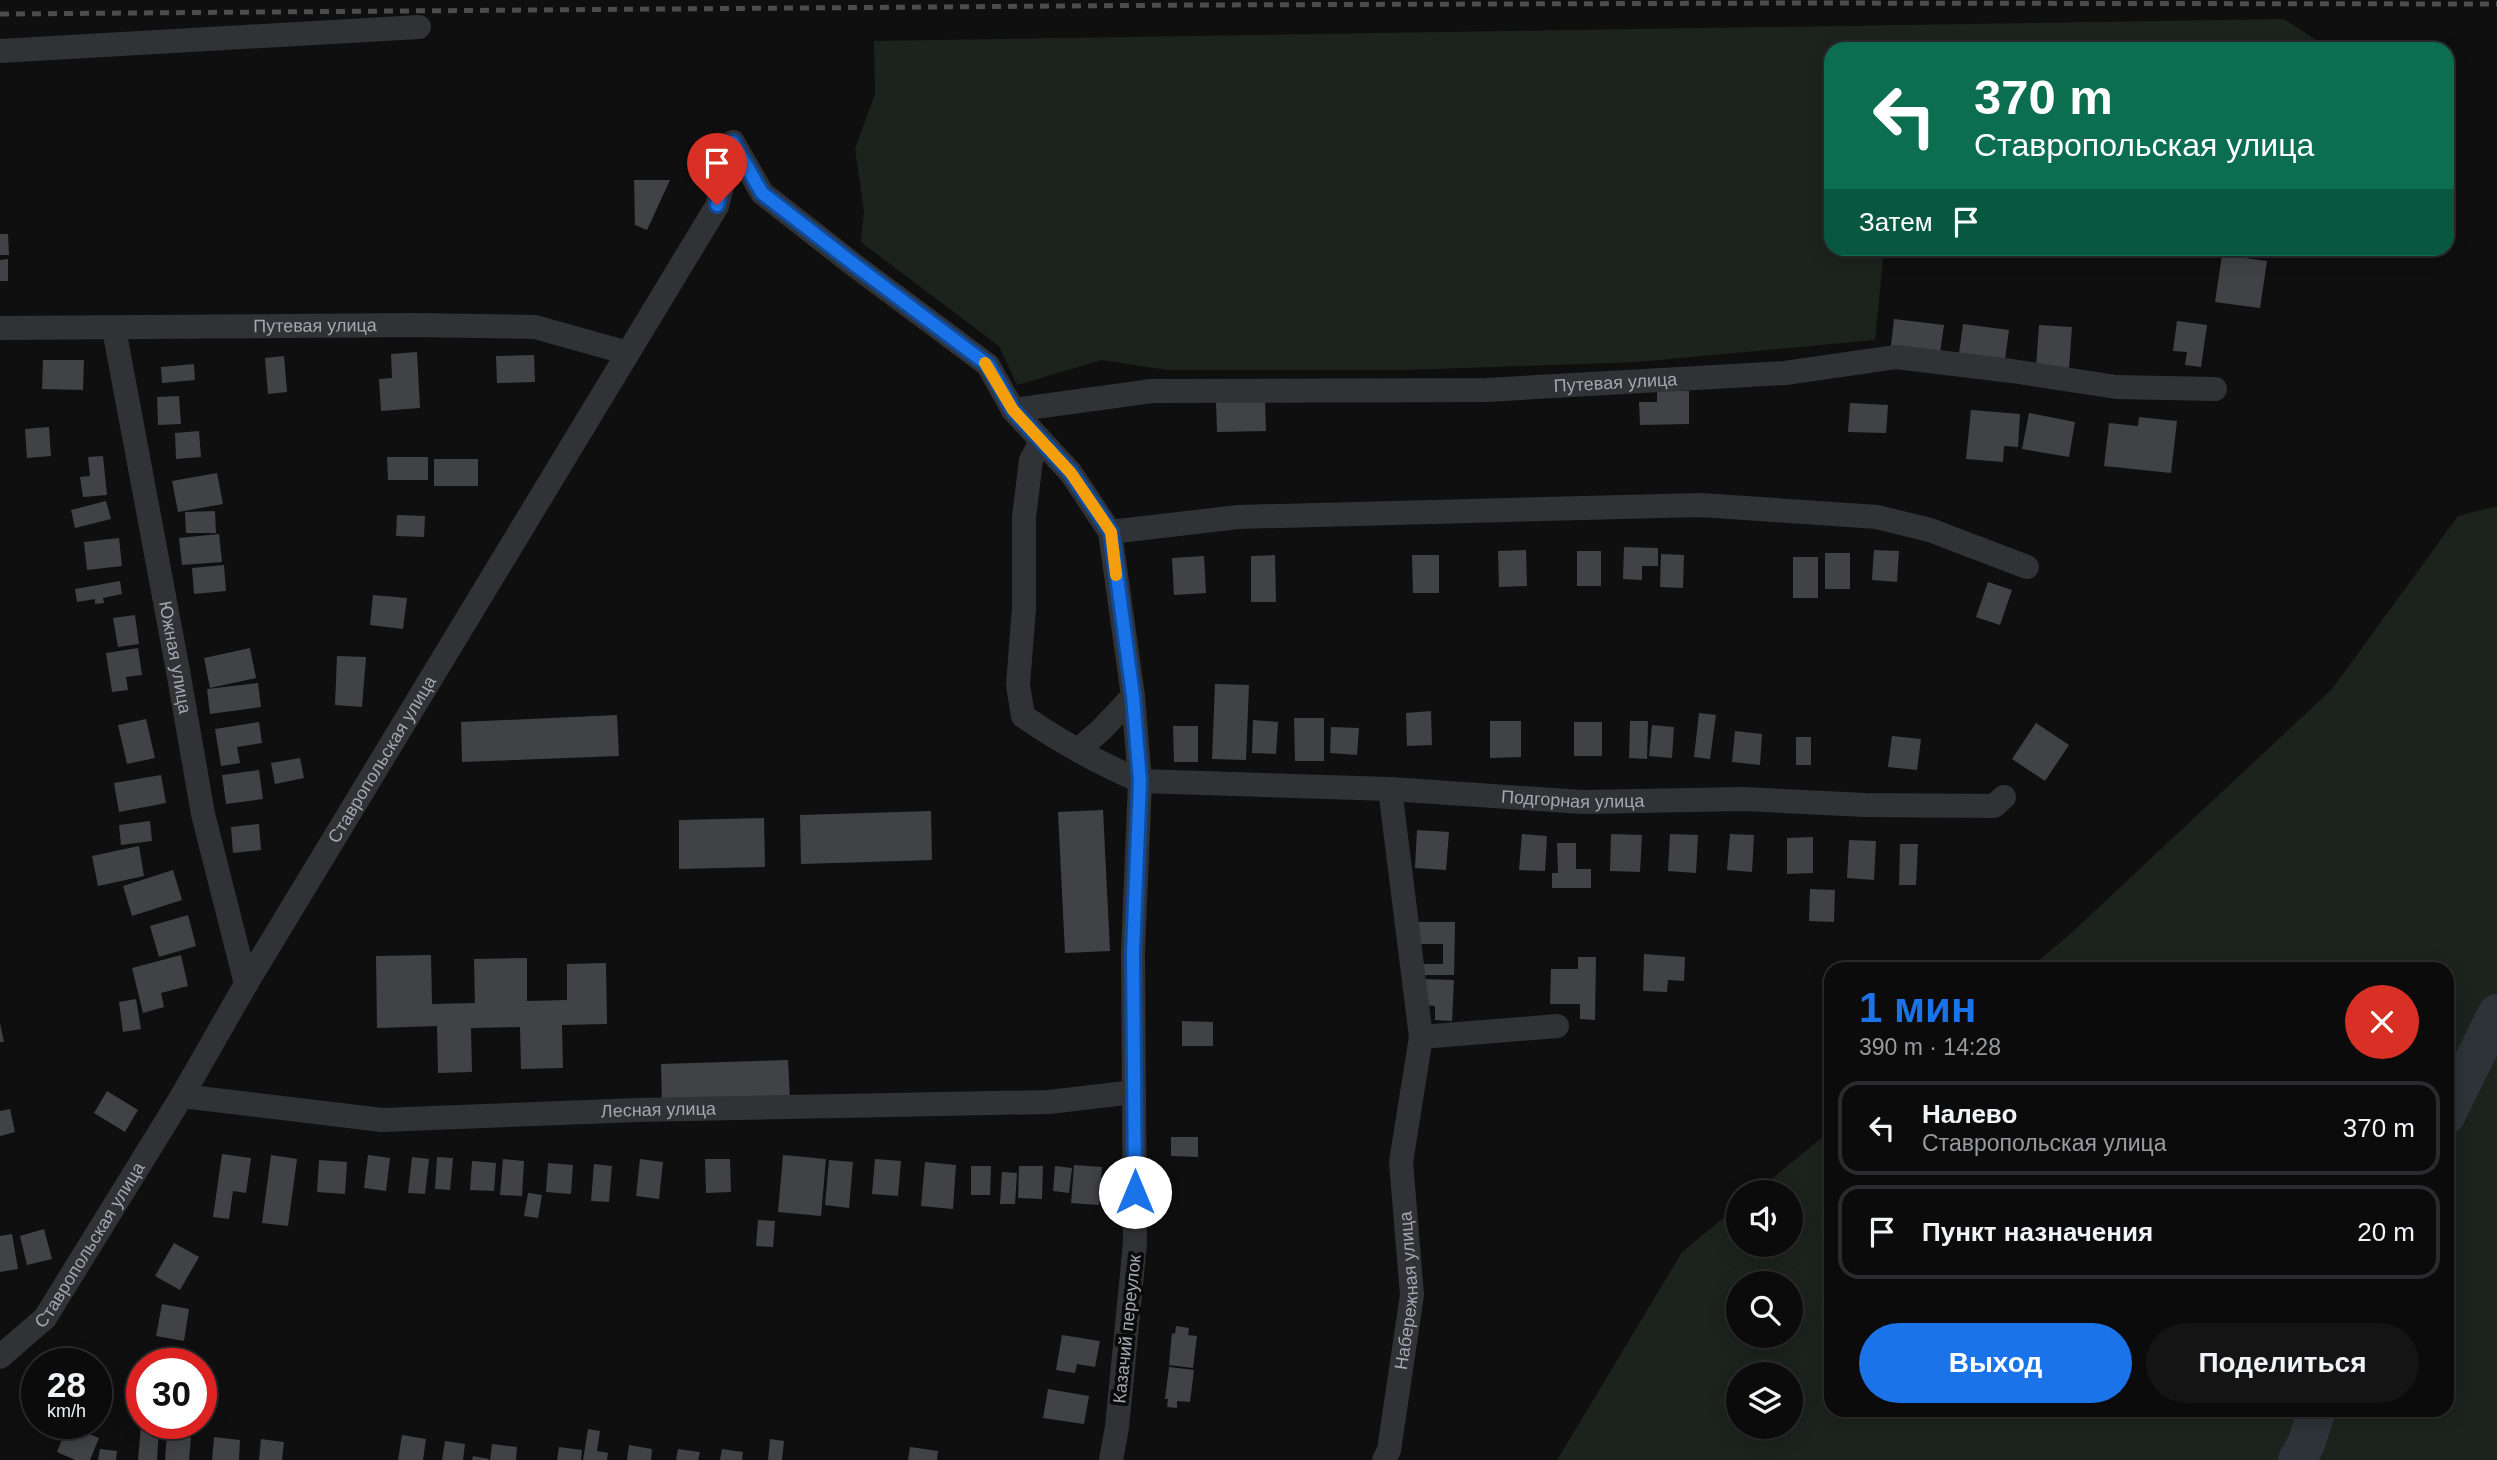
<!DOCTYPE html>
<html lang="ru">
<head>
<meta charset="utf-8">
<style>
  body { margin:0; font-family:Arial,sans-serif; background:#141415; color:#f1f3f6; height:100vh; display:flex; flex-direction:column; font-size:26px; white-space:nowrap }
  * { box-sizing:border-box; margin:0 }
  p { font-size:23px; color:#9a9b9d }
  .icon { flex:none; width:38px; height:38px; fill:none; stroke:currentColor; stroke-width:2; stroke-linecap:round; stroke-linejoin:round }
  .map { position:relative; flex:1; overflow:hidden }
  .details { position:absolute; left:1824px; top:962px; width:630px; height:455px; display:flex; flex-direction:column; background:#0b0b0c; border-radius:21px; box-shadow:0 4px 18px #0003,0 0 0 2px #2b2b2d }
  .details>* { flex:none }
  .hud { position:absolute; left:1824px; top:42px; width:630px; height:214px; border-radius:21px; box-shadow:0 4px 18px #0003,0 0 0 2px #2b2b2d; background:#0b6e4f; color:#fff; overflow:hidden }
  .buttons { position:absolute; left:1726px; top:1180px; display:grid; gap:14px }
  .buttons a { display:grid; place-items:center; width:77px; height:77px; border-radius:50%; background:#0b0b0c; box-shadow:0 4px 18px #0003,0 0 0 2px #2b2b2d; font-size:35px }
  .speed { position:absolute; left:21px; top:1348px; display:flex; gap:14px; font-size:35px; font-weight:700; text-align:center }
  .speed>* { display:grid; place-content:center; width:91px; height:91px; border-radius:50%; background:#0b0b0c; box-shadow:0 4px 18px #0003,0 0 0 2px #2b2b2d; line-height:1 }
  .speed small { font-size:18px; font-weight:400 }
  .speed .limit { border:10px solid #d22; background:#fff; color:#111 }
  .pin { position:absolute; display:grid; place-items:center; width:60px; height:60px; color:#fff; margin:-72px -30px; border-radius:50% 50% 50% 0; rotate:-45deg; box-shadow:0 0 7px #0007 }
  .pin .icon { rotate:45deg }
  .me { position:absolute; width:77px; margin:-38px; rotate:0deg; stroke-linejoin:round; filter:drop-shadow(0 0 5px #0008) }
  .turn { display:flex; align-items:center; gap:24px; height:147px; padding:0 35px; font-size:32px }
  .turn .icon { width:91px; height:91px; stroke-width:2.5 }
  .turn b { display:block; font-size:49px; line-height:60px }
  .then { display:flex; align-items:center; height:66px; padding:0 35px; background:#0003; gap:14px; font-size:26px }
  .round { display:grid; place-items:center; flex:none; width:74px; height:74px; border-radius:37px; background:#141415 }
  .headline { display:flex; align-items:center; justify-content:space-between; height:119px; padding:0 35px }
  h1 { font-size:42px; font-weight:700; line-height:52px; color:#1a73e8 }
  .cta { display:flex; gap:14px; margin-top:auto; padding:14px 35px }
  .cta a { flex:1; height:80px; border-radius:42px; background:#1a73e8; color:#fff; font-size:28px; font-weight:700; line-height:80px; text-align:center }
  .cta a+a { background:#141415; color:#f1f3f6 }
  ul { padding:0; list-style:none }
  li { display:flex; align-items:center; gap:21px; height:94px; margin:0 14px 10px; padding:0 21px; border:4px solid #2b2b2d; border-radius:21px }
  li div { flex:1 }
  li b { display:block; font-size:26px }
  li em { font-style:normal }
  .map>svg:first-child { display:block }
  .green { fill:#1c231d; fill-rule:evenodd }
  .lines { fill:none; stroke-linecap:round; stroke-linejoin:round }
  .river { stroke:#2c3439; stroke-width:38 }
  .building { fill:#414246 }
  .minor { stroke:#313235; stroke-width:24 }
  .rail { stroke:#4a4c50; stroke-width:5; stroke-dasharray:9 7; stroke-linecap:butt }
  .route-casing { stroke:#114b97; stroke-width:18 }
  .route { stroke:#1a73e8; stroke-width:12 }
  .slow { stroke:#f59e0b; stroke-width:12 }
  .labels { text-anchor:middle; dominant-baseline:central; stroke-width:7; stroke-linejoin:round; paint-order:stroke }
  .street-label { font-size:18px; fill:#a2a7b0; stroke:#0a0a0b }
</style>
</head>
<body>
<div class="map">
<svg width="2497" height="1460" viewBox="0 0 2497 1460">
  <rect width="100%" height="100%" fill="#0f0f10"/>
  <path class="green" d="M2284,19l35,23h106l3,7h-598v199l54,1 -9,91 -237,22 -232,8h-239l-65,-10 -85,25 -18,-39 -138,-104 3,-31 -9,-62 20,-55 -1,-53z
    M2497,506v954h-940l125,-208 56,-46v38h52v-52h-34l74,-61v279h616v-440l-418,-1 39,-32 265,-248 126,-173zM1738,1283h52v52h-52zM1738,1374h52v52h-52z"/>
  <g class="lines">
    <path class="river" d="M2446,1116l51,-103
      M2297,1460l9,-16 11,-34"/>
  </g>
  <path class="building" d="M634,180h36l-23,50 -12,-5z
    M0,234h8l1,21h-9z
    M2222,255l45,6 -7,47 -45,-6z
    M8,259v22h-8v-21z
    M1894,319l50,6 -5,35 -49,-6z
    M2177,321l30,4 -6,42 -16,-2 2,-13 -14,-1z
    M1963,324l46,6 -5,37 -46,-6z
    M2039,325l33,2 -3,42 -33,-2z
    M417,352l3,56 -39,3 -2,-32 13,-1 -1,-24z
    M534,355l1,27 -38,1 -1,-27z
    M284,356l3,36 -19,2 -3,-36z
    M43,360h41l-1,30 -41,-1z
    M194,364l1,16 -33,3 -1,-16z
    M1657,391h32v33l-49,1 -1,-23h18z
    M179,396l2,28 -23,1 -1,-28z
    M1265,401l1,30 -49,1 -1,-30z
    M1850,403l38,2 -2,28 -38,-1z
    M1971,410l49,4 -2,33 -14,-1 -1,16 -37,-3z
    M2029,413l46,9 -6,35 -47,-8z
    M2139,417l38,4 -6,52 -67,-7 5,-43 29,3z
    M49,427l2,29 -24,2 -2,-29z
    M199,431l2,26 -25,2 -1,-26z
    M103,456l4,39 -24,2 -3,-20 10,-1 -2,-19z
    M387,457h41v23h-40z
    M434,459h44v27h-44z
    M217,473l6,31 -45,8 -6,-31z
    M106,501l5,18 -36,9 -4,-18z
    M215,511l1,22h-30l-1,-21z
    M397,515l28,1 -1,21 -28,-1z
    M219,534l3,28 -40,3 -3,-27z
    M119,538l3,28 -35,4 -3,-28z
    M1624,547l34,1v18h-16v14l-19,-1z
    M1526,550l1,36 -28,1 -1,-36z
    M1874,550l25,1 -2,31 -25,-2z
    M1577,551h24v35h-24z
    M1825,553h25v36h-25z
    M1661,554l23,1 -1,33 -23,-1z
    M1275,555l1,47h-25v-46z
    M1412,555h27v38h-26z
    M1204,556l2,37 -32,2 -2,-37z
    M1793,557h25v41h-25z
    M224,565l2,26 -32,3 -2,-26z
    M120,581l2,13 -19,4 1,5 -9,1v-5l-18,3 -2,-13z
    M1988,582l24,8 -12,35 -24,-8z
    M373,595l34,3 -4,31 -33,-4z
    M135,615l4,29 -21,3 -5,-29z
    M138,648l4,27 -16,2 2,13 -16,2 -6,-39z
    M250,648l6,30 -46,10 -6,-30z
    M337,656l29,1 -4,50 -27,-2z
    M258,683l3,24 -51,7 -3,-25z
    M1215,684l34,1 -3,75 -34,-1z
    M1431,711l1,34 -25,1 -1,-33z
    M1699,713l17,2 -6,44 -16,-2z
    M617,715l2,41 -157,6 -1,-40z
    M1294,718h30v43h-29z
    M146,719l9,39 -28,6 -9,-39z
    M1253,720l25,2 -2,32 -24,-1z
    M1490,721h31v36l-31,1z
    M1630,721h18l-1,38 -18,-1z
    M259,722l3,21 -25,4 3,16 -19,3 -6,-37z
    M1574,722h28v34h-28z
    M2036,723l33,22 -24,36 -33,-22z
    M1652,725l22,2 -2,31 -23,-2z
    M1173,726h25v36h-24z
    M1331,727l28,1 -2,27 -27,-2z
    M1735,731l27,3 -2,31 -28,-3z
    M1892,736l29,3 -4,31 -29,-3z
    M1796,737h15v28h-15z
    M300,758l4,20 -29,6 -4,-21z
    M259,770l4,29 -37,5 -4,-29z
    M161,775l5,28 -47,9 -5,-29z
    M1103,810l7,141 -45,2 -7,-141z
    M931,811l1,49 -131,4 -1,-49z
    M764,818l1,49 -86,2v-49z
    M150,821l2,20 -31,4 -2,-20z
    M259,824l2,26 -28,3 -2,-26z
    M1417,830l32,2 -3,38 -31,-2z
    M1522,834l25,2 -2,35 -26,-1z
    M1611,834l31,1 -2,37 -30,-1z
    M1670,834l28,1 -2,38 -28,-2z
    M1730,834l24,1 -2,37 -25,-2z
    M1813,837v36l-26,1v-36z
    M1849,840l27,1 -2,39 -27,-2z
    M1557,843h19v26h15v19h-39v-15h6z
    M1900,844h18l-2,41h-17z
    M139,846l5,30 -46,10 -6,-30z
    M173,870l9,30 -50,16 -9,-30z
    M1810,889l25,1 -1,32 -25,-1z
    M188,915l8,31 -37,11 -9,-31z
    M1418,922h37l-1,53h-36l1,-11h24v-20h-25z
    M1644,954l41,3 -1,24 -16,-1 -1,12 -24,-1z
    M181,955l7,31 -27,7 3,14 -21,6 -11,-45z
    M431,955l1,49 43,-1 -1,-44 53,-1v43l40,-1v-36l39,-1 1,61 -45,1 1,43 -42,1 -1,-42 -49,1 1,44 -34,1 -1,-47 -60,2 -1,-72z
    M1578,957h18l-1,63 -15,-1v-15h-30l1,-35h27z
    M1422,979l32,1 -2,41 -17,-1v-14l-14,-1z
    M136,999l5,30 -18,3 -4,-30z
    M1182,1021l31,1v24h-31z
    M0,1023l4,19h-4z
    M788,1060l2,40 -128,5 -1,-41z
    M107,1091l31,19 -13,22 -31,-19z
    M10,1109l5,23 -15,4v-25z
    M1171,1137h27v20l-27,-1z
    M222,1154l29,4 -5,35 -13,-2 -4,28 -16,-2z
    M271,1155l26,4 -9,67 -26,-3z
    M368,1155l22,3 -4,33 -22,-3z
    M783,1155l43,4 -5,57 -43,-4z
    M412,1157l17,2 -4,35 -17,-1z
    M437,1157l16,1 -3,32 -15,-1z
    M503,1159l21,2 -2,35 -22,-1z
    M640,1159l23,3 -4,37 -23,-3z
    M705,1159h25l1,33 -25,1z
    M875,1159l26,2 -3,35 -26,-2z
    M319,1160l28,2 -2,32 -28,-2z
    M829,1160l24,2 -4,46 -24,-3z
    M472,1161l24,2 -2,28 -24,-1z
    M925,1162l31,3 -3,44 -32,-3z
    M548,1163l25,2 -2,29 -25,-2z
    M594,1164l18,2 -3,36 -18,-1z
    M1074,1165l28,2 -3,38 -28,-2z
    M971,1166h20l-1,29h-19z
    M1019,1166h24l-1,33 -24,-1z
    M1055,1166l17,2 -3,25 -16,-2z
    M1002,1172l15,1 -2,31h-15z
    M528,1193l14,2 -4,23 -14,-2z
    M758,1220l17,1 -2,26 -17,-1z
    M44,1229l8,30 -25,6 -7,-29z
    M12,1234l6,35 -18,3v-36z
    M174,1243l25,14 -19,33 -25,-14z
    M162,1304l27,5 -5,32 -28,-5z
    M1176,1326l13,2 -1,7 9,1 -4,32 -24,-3 3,-32 3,1z
    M1062,1335l38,6 -5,26 -18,-3 -2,9 -19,-3z
    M1169,1367l25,3 -4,32 -13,-1v7l-10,-1 1,-8h-3z
    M1048,1389l41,7 -5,28 -41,-6z
    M68,1425l31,13 -9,22h-15l-18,-8z
    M141,1426l18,2 -2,32h-19z
    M588,1429l12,2 -3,20 11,2 -1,7h-24z
    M167,1435l24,3 -2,22h-24z
    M402,1435l24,4 -3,21h-25z
    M214,1437l26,3 -1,20h-27z
    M261,1439l23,3 -2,18h-23z
    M770,1439l14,2 -2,19h-14z
    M445,1441l20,3 -2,16h-21z
    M492,1444l25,3 -1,13h-26z
    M629,1445l23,4 -1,11h-24z
    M559,1447l23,3 -1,10h-24z
    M910,1447l28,4 -1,9h-29z
    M100,1449l17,2 -1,9h-18z
    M678,1449l22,3 -2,8h-22z
    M722,1449l21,3 -1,8h-22z
    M473,1456l16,3 -1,1h-16z"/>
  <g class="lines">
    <g class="minor">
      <path d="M0,51l419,-24"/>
      <path d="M733,142l29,51 92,72 134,100 25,45 58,63 39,59 23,164 7,85 -7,171 2,291 -18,184 -6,33"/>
      <path id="s1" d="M0,328l413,-3 122,2 93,26"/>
      <path id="s2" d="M114,329l64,342 25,143 43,170"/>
      <path id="s3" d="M1013,410l139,-19 334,-1 299,-17 111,-16 116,14 104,16 99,2"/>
      <path id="s4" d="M1041,442l-10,18 -7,57v91l-6,77 5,31c37,26 76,47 117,65l250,8 193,13 161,-3 121,6 129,1 10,-9"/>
      <path d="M1110,532l128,-15 463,-12 176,12 53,13 97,37"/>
      <path d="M1078,750l24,-21 31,-33"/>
      <path d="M1421,1037l136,-11"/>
      <path id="s5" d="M182,1096l200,24 257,-10 410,-8 85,-10"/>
      <path id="s6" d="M0,1357l45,-39 137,-222 64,-112 471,-778 16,-64"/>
      <path id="s7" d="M1384,1460l5,-10 23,-155 -11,-133 20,-125 -31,-248"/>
    </g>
    <path class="rail" d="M0,14l1196,-9 596,-2 705,1"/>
  </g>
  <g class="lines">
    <g class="route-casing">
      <path id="route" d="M717,205l16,-63 29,51 93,72 133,100 25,45 58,63 40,59 22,164 7,85 -7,171 2,240"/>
    </g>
    <use href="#route" class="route"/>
    <path class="slow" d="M985,363l28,47 58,63 40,59 5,43"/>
  </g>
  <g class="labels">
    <g class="street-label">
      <text stroke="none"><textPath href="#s1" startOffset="315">Путевая улица</textPath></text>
      <text stroke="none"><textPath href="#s3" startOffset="604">Путевая улица</textPath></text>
      <text stroke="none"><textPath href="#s2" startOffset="334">Южная улица</textPath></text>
      <text stroke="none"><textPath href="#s6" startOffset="712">Ставропольская улица</textPath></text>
      <text stroke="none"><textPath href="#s4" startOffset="845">Подгорная улица</textPath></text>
      <text stroke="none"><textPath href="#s5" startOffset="478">Лесная улица</textPath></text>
      <text stroke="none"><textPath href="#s6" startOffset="145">Ставропольская улица</textPath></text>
      <text stroke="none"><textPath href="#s7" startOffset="172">Набережная улица</textPath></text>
      <text transform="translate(1127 1329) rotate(-84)">Казачий переулок</text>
    </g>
  </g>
</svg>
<div class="buttons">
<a><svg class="icon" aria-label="sound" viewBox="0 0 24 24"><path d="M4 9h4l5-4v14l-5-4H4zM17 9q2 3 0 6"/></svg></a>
<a><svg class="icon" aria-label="search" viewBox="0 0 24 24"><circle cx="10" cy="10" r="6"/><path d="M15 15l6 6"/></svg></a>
<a><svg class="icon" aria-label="layers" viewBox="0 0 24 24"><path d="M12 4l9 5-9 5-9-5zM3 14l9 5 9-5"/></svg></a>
</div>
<div class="speed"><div>28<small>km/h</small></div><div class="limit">30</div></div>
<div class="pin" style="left:717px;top:205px;background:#d93025"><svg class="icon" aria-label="arrive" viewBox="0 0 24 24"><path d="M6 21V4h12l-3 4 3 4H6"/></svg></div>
<svg class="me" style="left:1135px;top:1192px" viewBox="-20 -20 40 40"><circle r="19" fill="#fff"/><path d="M0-13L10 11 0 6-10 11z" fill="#1a73e8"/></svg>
<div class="hud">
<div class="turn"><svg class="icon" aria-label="left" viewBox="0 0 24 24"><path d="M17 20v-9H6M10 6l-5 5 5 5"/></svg><div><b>370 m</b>Ставропольская улица</div></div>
<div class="then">Затем<svg class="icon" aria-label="arrive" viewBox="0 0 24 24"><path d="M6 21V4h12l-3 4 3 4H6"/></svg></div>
</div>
<section class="details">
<div class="headline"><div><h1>1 мин</h1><p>390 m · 14:28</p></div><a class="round" style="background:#d93025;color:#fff"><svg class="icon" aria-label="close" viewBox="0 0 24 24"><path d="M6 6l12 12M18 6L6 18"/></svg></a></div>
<ul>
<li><svg class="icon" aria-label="left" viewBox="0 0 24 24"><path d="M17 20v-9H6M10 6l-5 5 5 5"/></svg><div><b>Налево</b><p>Ставропольская улица</p></div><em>370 m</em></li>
<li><svg class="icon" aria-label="arrive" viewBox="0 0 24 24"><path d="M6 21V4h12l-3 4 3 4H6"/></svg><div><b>Пункт назначения</b></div><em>20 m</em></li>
</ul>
<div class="cta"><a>Выход</a><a>Поделиться</a></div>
</section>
</div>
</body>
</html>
